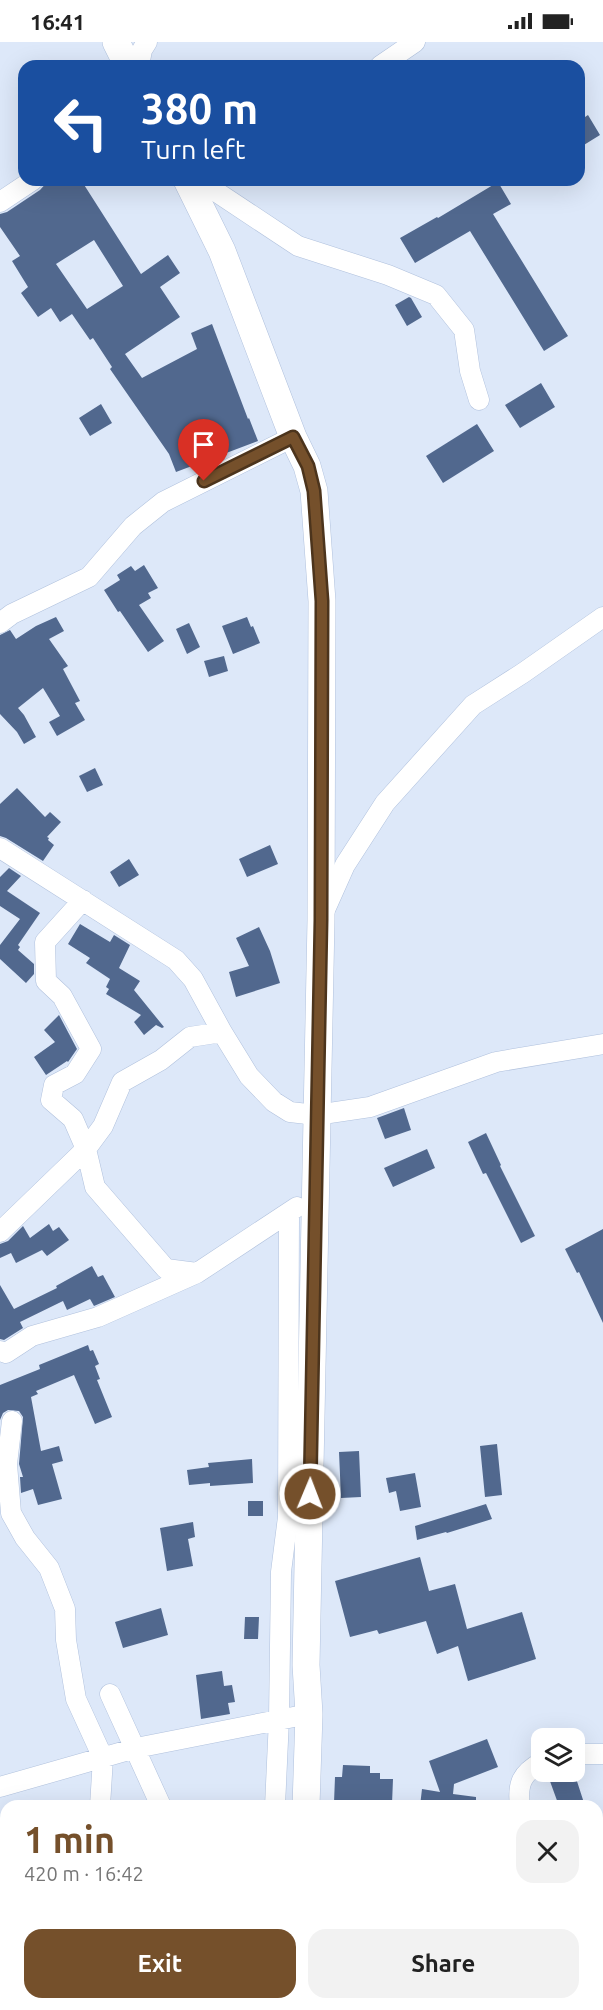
<!DOCTYPE html>
<html lang="en">
<head>
<meta charset="utf-8">
<style>
  body { margin:0; font-family:Ubuntu,sans-serif; background:#f2f2f2; color:#222; height:100vh; display:flex; flex-direction:column; font-size:22px; white-space:nowrap }
  * { box-sizing:border-box; margin:0 }
  p { font-size:20px; color:#767676 }
  .icon { flex:none; width:33px; height:33px; fill:none; stroke:currentColor; stroke-width:2; stroke-linecap:round; stroke-linejoin:round }
  .map { position:relative; flex:1; overflow:hidden }
  .details { position:absolute; left:0px; top:1758px; width:603px; height:210px; display:flex; flex-direction:column; background:#fff; border-radius:18px 18px 0 0; box-shadow:0 6px 24px #0002 }
  .details>* { flex:none }
  .hud { position:absolute; left:18px; top:18px; width:567px; height:126px; border-radius:18px; box-shadow:0 6px 24px #0002; background:#1a4fa0; color:#fff; overflow:hidden }
  .controls { position:absolute; left:531px; top:1686px; display:grid; gap:12px }
  .controls a { display:grid; place-items:center; width:54px; height:54px; border-radius:12px; background:#fff; box-shadow:0 6px 24px #0002; font-size:30px }
  .pin { position:absolute; display:grid; place-items:center; width:51px; height:51px; color:#fff; margin:-62px -26px; border-radius:50% 50% 50% 0; rotate:-45deg; box-shadow:0 0 6px #0007 }
  .pin .icon { rotate:45deg }
  .me { position:absolute; width:66px; margin:-33px; rotate:1deg; stroke-linejoin:round; filter:drop-shadow(0 0 4px #0008) }
  .turn { display:flex; align-items:center; gap:21px; height:126px; padding:0 24px; font-size:27px }
  .turn .icon { width:78px; height:78px; stroke-width:2.5 }
  .turn b { display:block; font-size:42px; line-height:51px }
  .round { display:grid; place-items:center; flex:none; width:63px; height:63px; border-radius:18px; background:#f2f2f2 }
  .head { display:flex; align-items:center; justify-content:space-between; height:102px; padding:0 24px }
  h1 { font-size:36px; font-weight:600; line-height:45px; color:#75502b }
  .action { display:flex; gap:12px; margin-top:auto; padding:12px 24px }
  .action a { flex:1; height:69px; border-radius:18px; background:#75502b; color:#fff; font-size:24px; font-weight:600; line-height:69px; text-align:center }
  .action a+a { background:#f2f2f2; color:#222 }
  .status { display:flex; justify-content:space-between; align-items:center; height:42px; padding:0 30px; background:#fff; direction:ltr }
  .status svg { height:16px; fill:currentColor }
  .map>svg:first-child { display:block }
  .building { fill:#51688e; fill-rule:evenodd }
  .lines { fill:none; stroke-linecap:round; stroke-linejoin:round }
  .street-casing { stroke:#b0c1dd; stroke-width:21 }
  .secondary-casing { stroke:#b0c1dd; stroke-width:28 }
  .street { stroke:#fff; stroke-width:20 }
  .secondary { stroke:#fff; stroke-width:27 }
  .route-casing { stroke:#4c341c; stroke-width:15 }
  .route { stroke:#75502b; stroke-width:10 }
</style>
</head>
<body>
<div class="status"><b>16:41</b><svg viewBox="0 0 49 12"><path d="M0 12V9h3v3zM5 12V6h3v6zM10 12V3h3v9zM15 12V0h3v12zM26 1h20v11H26zM47 4h2v5h-2z"/></svg></div>
<div class="map">
<svg width="603" height="1968" viewBox="0 0 603 1968">
  <rect width="100%" height="100%" fill="#dde8f9"/>
  <path class="building" d="M588,73l12,20 -21,13v-27z
    M49,138h32l60,94 27,-19 12,18 -20,14 20,30 -55,37 17,24 55,-29 -6,-16 21,-9 36,95 1,-1 9,23 -82,31 -7,-18 -59,-85 2,-2 -19,-29 -3,2 -18,-26 -12,8 -9,-14 -13,9 -17,-24 7,-6 -16,-26 8,-5 -20,-29v-13l7,-2 33,-22zM94,198l29,46 -36,23 -31,-45z
    M498,140l13,22 -18,10 75,122 -24,15 -74,-120 -55,32 -15,-25 37,-21 1,1z
    M409,255l2,1 11,19 -15,9 -12,-21z
    M541,341l14,24 -35,21 -15,-23z
    M101,362l11,19 -22,13 -11,-18z
    M477,382l17,27 -51,32 -17,-27z
    M144,523l14,23 -10,5 3,5 -12,7 25,36 -16,11 -28,-41 -2,1 -14,-22 16,-10 -3,-5 14,-9 4,5z
    M56,575l8,14 -15,8 19,27 -5,3 17,32 -5,2 10,17 -28,16 -8,-14 11,-6 -17,-28 -25,20 6,7 12,22 -12,7 -7,-12 -17,-18v-79l10,-5 6,9 20,-13z
    M247,575l4,10 2,-1 7,17 -27,11 -11,-28z
    M189,581l11,24 -13,7 -11,-25z
    M224,614l4,15 -19,6 -5,-16z
    M95,726l8,17 -16,7 -8,-16z
    M17,746l28,29 5,-5 11,10 -14,15 2,1 -1,2 6,5 -11,16 -37,-23 -6,-2v-32z
    M270,803l8,19 -31,13 -8,-18z
    M129,817l10,16 -20,12 -9,-15z
    M9,826l12,8 -14,15 33,22 -22,32 2,2 -2,3 16,14v10l-8,9 -26,-24v-14l20,-26 -20,-13v-29z
    M80,882l30,18 4,-7 16,10 -11,23 21,13 -6,9 30,37 -2,1 -6,-3 -12,10 -10,-13 7,-7 -35,-21 3,-5 -3,-2 4,-8 -24,-16 4,-5 -22,-14z
    M259,885l11,24 10,32 -44,14 -7,-25 20,-6 -13,-28z
    M59,973l18,34 -9,13 -1,-1 -21,14 -12,-18 21,-15 -11,-12z
    M404,1066l7,22 -26,9 -8,-21z
    M486,1091l15,32 -1,1 35,70 -14,7 -35,-70 -3,1 -15,-32z
    M427,1107l8,19 -42,19 -9,-19z
    M49,1182l4,7 6,-4 10,13 -22,16 -5,-6 -26,13 -5,-10 -11,5v-14l8,-3 15,-15 7,12z
    M603,1187v94l-24,-51 -2,1 -12,-24z
    M92,1224l6,11 5,-2 12,22 -21,9 -4,-7 -23,11 -4,-9 -43,21 3,6 -19,12 -4,-1v-54l14,24 43,-21 -1,-2z
    M88,1303l2,6 3,-1 6,14 -4,2 5,13 -3,1 15,37 -17,7 -21,-49 -38,16 2,3 -7,3 10,54 18,-5 4,15 -11,3 10,35 -24,6 -5,-16 -12,4 -1,-16h3l-4,-13 4,-47 -4,-6 -11,-1 -5,3 -3,7v-35l40,-16 -1,-4z
    M497,1402l5,51 -17,2 -5,-51z
    M359,1409l2,46 -20,1 -2,-46z
    M252,1417l1,24 -43,3v-3l-21,2 -2,-15 22,-3 -1,-4z
    M415,1431l6,34 -21,4 -4,-20 -7,2 -3,-15z
    M248,1459h15v15h-15z
    M486,1462l6,15 -45,14 -1,-1 -29,8 -2,-14z
    M193,1480l2,15 -7,2 5,27 -26,5 -7,-43z
    M420,1515l9,34 26,-7 12,45 55,-17 14,47 -68,22 -10,-35 -21,8 -11,-33 -47,13 -2,-4 -27,7 -15,-56z
    M161,1566l7,27 -45,13 -8,-26z
    M245,1575h14l-1,22h-14z
    M222,1629l2,15 8,-1 3,17 -7,1 2,11 -29,5 -5,-44z
    M487,1697l11,28 -44,17 -1,10 23,3v9h-56l2,-17 18,3 -11,-31z
    M343,1723l27,1v7h10v6h13l-1,25 -58,-1 1,-26h7z
    M549,1730h25l11,34h-26l-12,-33z"/>
  <g class="lines">
    <g class="street-casing">
      <path id="street" d="M139,24l3,-16 5,-8
        M380,24l35,-24
        M200,139l98,65 90,29 48,20 28,35 6,41 9,29
        M0,160l33,-22
        M0,581l12,-9 77,-37 44,-51 30,-24 130,-65
        M0,806l176,112 17,19 29,53 27,44 25,26 16,10 26,3 54,-8 126,-45 107,-18
        M83,858l-38,42 1,39 16,15 29,53 -16,25 -21,11 -3,15 22,19 13,30 9,38 71,82 31,4
        M324,870l21,-47 40,-62 88,-98 50,-32 80,-56
        M0,1190l86,-83 17,-23 19,-44 39,-22 29,-23 32,-5
        M0,1309l6,2 26,-17 66,-19 99,-44 100,-66
        M12,1379l-5,43 4,49 14,25 24,30 16,41 1,31 10,59 27,59 -3,48
        M110,1652l51,112
        M574,1712h29
        M0,1745l136,-39 173,-34
        M275,1764l4,-87 2,-147 7,-55 1,-304
        M520,1764c-3,-23 2,-33 22,-44
        M234,1962l2,6
        M94,1968v-6
        M266,1968l1,-6"/>
    </g>
    <g class="secondary-casing">
      <path id="secondary" d="M116,0l12,24
        M187,138l35,71 71,186 14,29 7,25 8,110 -1,319 -15,745 3,49 -3,92
        M300,1968v-6"/>
    </g>
    <use href="#street" class="street"/>
    <use href="#secondary" class="secondary"/>
  </g>
  <g class="lines">
    <g class="route-casing">
      <path id="route" d="M204,439l89,-44 15,29 6,25 8,110 -1,319 -11,574"/>
    </g>
    <use href="#route" class="route"/>
  </g>
</svg>
<div class="controls">
<a><svg class="icon" aria-label="layers" viewBox="0 0 24 24"><path d="M12 4l9 5-9 5-9-5zM3 14l9 5 9-5"/></svg></a>
</div>
<div class="pin" style="left:204px;top:439px;background:#d93025"><svg class="icon" aria-label="arrive" viewBox="0 0 24 24"><path d="M6 21V4h12l-3 4 3 4H6"/></svg></div>
<svg class="me" style="left:310px;top:1452px" viewBox="-20 -20 40 40"><circle r="17" fill="#75502b" stroke="#fff" stroke-width="3"/><path d="M0-11L8 9 0 5-8 9z" fill="#fff"/></svg>
<div class="hud">
<div class="turn"><svg class="icon" aria-label="left" viewBox="0 0 24 24"><path d="M17 20v-9H6M10 6l-5 5 5 5"/></svg><div><b>380 m</b>Turn left</div></div>
</div>
<section class="details">
<div class="head"><div><h1>1 min</h1><p>420 m · 16:42</p></div><a class="round"><svg class="icon" aria-label="close" viewBox="0 0 24 24"><path d="M6 6l12 12M18 6L6 18"/></svg></a></div>
<div class="action"><a>Exit</a><a>Share</a></div>
</section>
</div>
</body>
</html>
